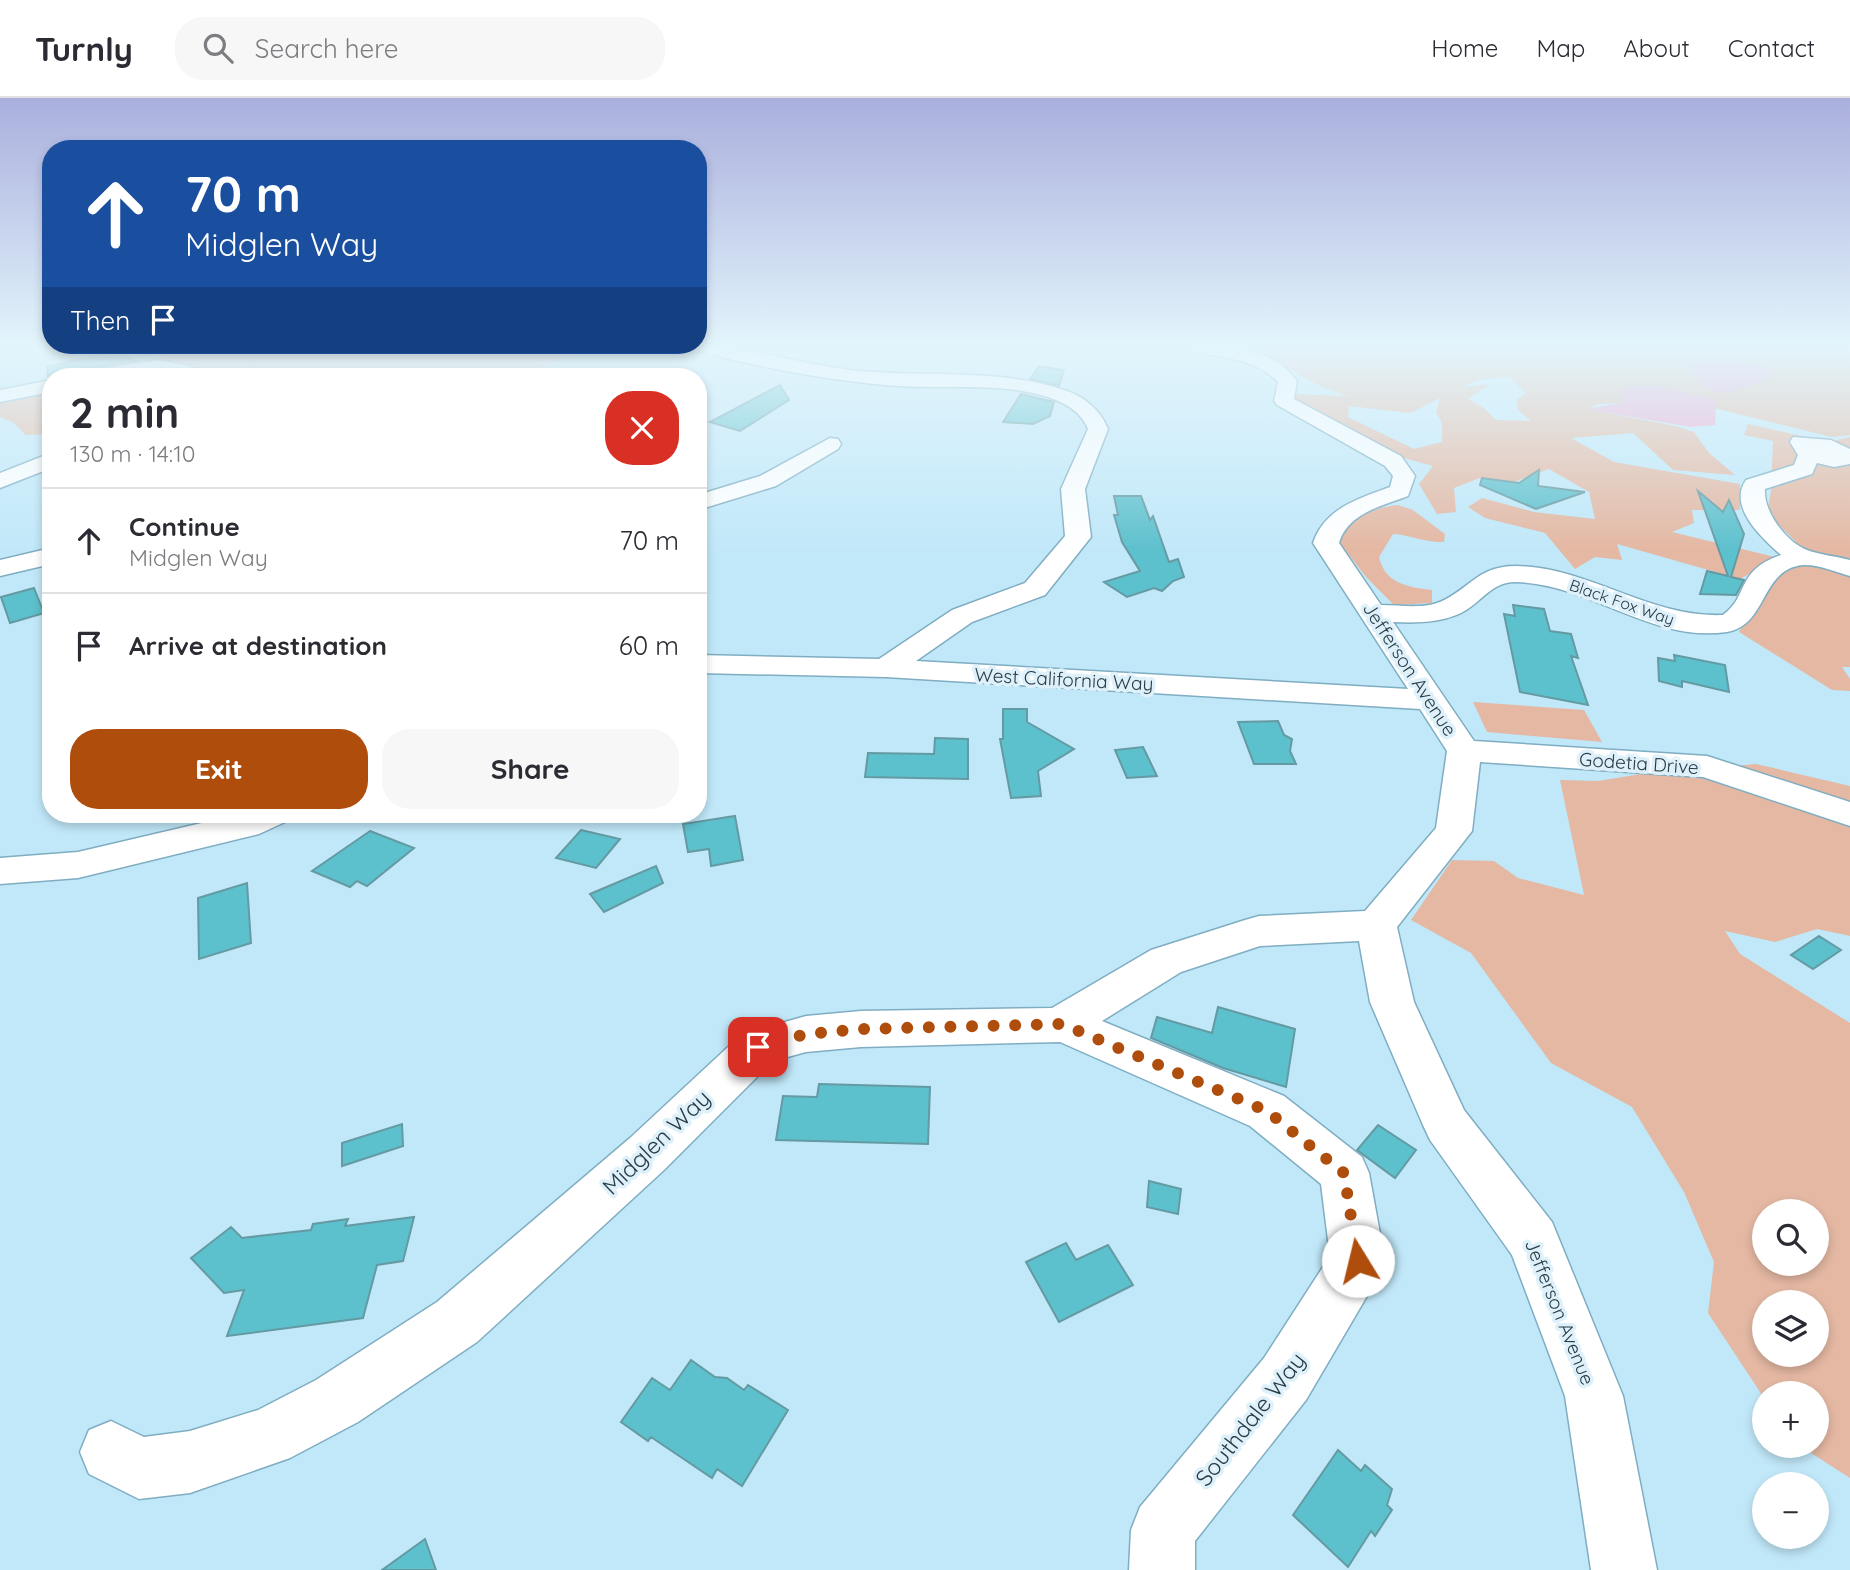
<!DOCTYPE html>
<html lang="en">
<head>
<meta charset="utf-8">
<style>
  body { margin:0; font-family:Quicksand,sans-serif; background:#f7f7f7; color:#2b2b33; height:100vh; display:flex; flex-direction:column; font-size:26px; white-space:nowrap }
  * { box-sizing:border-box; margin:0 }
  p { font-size:23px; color:#7c7c81 }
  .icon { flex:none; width:38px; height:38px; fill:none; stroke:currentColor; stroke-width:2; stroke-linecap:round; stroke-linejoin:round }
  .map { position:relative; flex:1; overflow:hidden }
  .sheet { position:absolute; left:42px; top:270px; width:665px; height:455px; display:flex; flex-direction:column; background:#fff; border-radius:28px; box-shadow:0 4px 10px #0003 }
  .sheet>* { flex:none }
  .top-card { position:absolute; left:42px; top:42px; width:665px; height:214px; border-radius:28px; box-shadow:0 4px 10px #0003; background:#1a4fa0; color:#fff; overflow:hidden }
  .controls { position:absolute; left:1752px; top:1101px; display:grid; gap:14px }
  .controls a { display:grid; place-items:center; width:77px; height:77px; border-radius:50%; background:#fff; box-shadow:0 4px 10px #0003; font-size:35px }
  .pin { position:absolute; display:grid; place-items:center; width:60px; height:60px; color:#fff; margin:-30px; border-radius:14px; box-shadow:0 4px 10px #0006 }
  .me { position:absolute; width:77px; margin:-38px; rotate:351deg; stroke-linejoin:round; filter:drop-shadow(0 0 5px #0008) }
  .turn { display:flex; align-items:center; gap:24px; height:147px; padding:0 28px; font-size:32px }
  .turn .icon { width:91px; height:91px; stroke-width:2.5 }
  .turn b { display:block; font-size:49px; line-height:60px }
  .then { display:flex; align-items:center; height:66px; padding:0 28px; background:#0003; gap:14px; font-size:26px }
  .round { display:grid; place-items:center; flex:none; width:74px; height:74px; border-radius:28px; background:#f7f7f7 }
  .overview { display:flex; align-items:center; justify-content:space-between; height:119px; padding:0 28px }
  h1 { font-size:42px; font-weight:700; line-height:52px }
  .cta { display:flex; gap:14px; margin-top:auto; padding:14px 28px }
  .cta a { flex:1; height:80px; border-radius:28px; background:#af4e0c; color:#fff; font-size:28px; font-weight:700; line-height:80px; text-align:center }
  .cta a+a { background:#f7f7f7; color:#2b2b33 }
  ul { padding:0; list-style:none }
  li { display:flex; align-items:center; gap:21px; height:105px; padding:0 28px; border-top:2px solid #e1e1e2 }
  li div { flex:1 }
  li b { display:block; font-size:26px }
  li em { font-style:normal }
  header { display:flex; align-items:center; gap:42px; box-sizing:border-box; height:98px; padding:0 35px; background:#fff; border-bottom:2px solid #e1e1e2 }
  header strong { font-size:33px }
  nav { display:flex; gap:38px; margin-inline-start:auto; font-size:24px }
  .search { width:490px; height:63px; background:#f7f7f7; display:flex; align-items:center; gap:18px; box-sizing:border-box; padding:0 24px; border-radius:28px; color:#7c7c81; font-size:26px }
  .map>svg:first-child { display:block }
  .green { fill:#e4b8a3; fill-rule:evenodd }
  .water { fill:#eea7cc }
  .building { fill:#5dc0cd; stroke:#649aa2; stroke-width:2 }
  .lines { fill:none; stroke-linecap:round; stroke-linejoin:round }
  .minor-casing { stroke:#7fadc2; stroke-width:3 }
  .minor { fill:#fff; fill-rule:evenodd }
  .route { stroke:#af4e0c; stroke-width:12; stroke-dasharray:0 21.6 }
  .labels { text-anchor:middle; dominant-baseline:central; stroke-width:7; stroke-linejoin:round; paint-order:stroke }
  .far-street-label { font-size:16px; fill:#293c45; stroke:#def1fa }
  .street-label { font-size:19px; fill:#293c45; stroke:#def1fa }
  .near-street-label { font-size:23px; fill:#293c45; stroke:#def1fa }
</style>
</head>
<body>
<header>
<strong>Turnly</strong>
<div class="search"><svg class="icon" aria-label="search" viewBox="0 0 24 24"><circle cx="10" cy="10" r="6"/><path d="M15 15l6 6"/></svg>Search here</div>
<nav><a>Home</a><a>Map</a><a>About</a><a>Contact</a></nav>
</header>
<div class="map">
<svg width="1850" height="1472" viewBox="0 0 1850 1472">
  <rect width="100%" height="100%" fill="#c1e8f9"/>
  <path class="green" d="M177,247h416l-74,31h-424l58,-14z
    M1212,247h638v90l-18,2 -204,-50 -10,3 6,7 -4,6 -22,1 -10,5 87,17 19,6 15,21 26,22 -62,-5 -40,-37 -62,5 43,24 126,22v26h-48l2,13 -22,9 107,26 -39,21 -123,-35 5,16 -27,-3 -20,12 -30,-36 -60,-15 -17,-11 14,-9 52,14 61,7 -6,-27 -40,-23 -38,14 -31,-5 -26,10 2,24 -19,2 -18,-30 14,-18 -29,-8 -107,-52 -10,-12 63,2c-31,-7 -47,-21 -75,-34 -19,-10 -42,-13 -63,-17zM1509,279l17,16 -10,7 2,10 13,11 -35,-1 -12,-12 -16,-9 22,-15 -28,3 16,-7zM1440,300l-4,14 6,11v19l-28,7 -66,-32 1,-11 61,7z
    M51,290v46l-25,1 -12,-12 -14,-6v-15z
    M1748,326l80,18 22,-5v127l-39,-7 -44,-44 4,-23 2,-49 -29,-6z
    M1398,407l15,5 32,24 -1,8c-18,1 -33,-7 -51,-8l-14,23c6,27 29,30 53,33v13l-38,2 -28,-28 -30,-39c20,-20 34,-30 62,-33z
    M1805,465l45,10v94h-8l8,12v12l-18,-1 -93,-58 32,-53z
    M1473,604l111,8 18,32 -115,-10z
    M1756,666l94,22v150l-33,-7 -42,13 -50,-11 15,23 110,69v455l-50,-32h16v-53h-52v5l-56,-85 6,-51 -30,-70 -52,-85 -81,-44 -80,-110 -60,-33 41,-60 42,1 24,17 66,17 -24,-115 38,1 43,-7zM1764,1113h52v53h-52zM1764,1204h52v52h-52z"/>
  <path class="water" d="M1699,259l40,3 37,11c-18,13 -52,31 -73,15 -6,-5 -8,-13 -14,-18z
    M1633,288h26l57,14 -1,25 -25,2 -103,-18 33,-6 4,-6 -7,-7z"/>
  <path class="building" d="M117,253l19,10 -53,8 -5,7h-30l-1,-9z
    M1039,268l25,4 -5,16 -29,-7z
    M780,287l9,15 -49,31 -30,-9z
    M1021,296l33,8 -4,14 -17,8 -30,-2z
    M1539,372l-1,16 47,6 -49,17 -56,-24 2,-7 37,5z
    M1698,393l25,21 6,-12 15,34 -13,43 13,3 -8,15 -36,-1 7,-23 21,5z
    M1114,398h27l9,24 3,-4 16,46 9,-3 6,18 -11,4 -11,10 -8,-3 -27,9 -23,-15 36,-11 -18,-29 -8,-27h4z
    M34,490l10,25 -34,10 -9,-26z
    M1513,507l31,4 6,22 21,3 7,24 -7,-2 17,49 -68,-13 -16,-78 11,2z
    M1674,557l51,10 4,27 -47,-11v6l-23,-6 -1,-23 17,3z
    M1003,611h24v13l47,27 -36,22 3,25 -30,2 -11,-59h3z
    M1278,623l6,14 8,4 -2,12 6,13h-42l-16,-42z
    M935,640l33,1v40l-103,-2 3,-24 66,1z
    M1143,649l14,29 -30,2 -12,-28z
    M735,718l8,44 -32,6 -2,-17 -21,3 -5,-28z
    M581,732l39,9 -24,29 -40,-10z
    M370,733l44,17 -47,38 -10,-5 -7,6 -38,-16z
    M656,768l7,17 -59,29 -14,-18z
    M247,785l4,60 -52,16 -1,-61z
    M1819,838l22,14 -28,19 -22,-14z
    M1218,909l77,22 -9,58 -63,-19 -72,-30 6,-21 55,16z
    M819,986l111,3 -2,57 -152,-4 7,-44 34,1z
    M402,1026l1,22 -61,20v-23z
    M1378,1027l38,25 -21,28 -38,-28z
    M1149,1083l32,8 -3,25 -31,-7z
    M414,1119l-11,44 -26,4 -14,53 -136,18 17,-46 -20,3 -33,-35 40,-31 11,11 69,-8 2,-6 35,-5 -3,7z
    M1066,1145l10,17 32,-15 25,40 -74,37 -33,-60z
    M691,1262l24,17 12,1 17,12 4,-5 40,25 -46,76 -25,-17 -5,9 -61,-41 -3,4 -27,-19 31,-44 18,12z
    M1338,1352l23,21 4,-6 27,24 -5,16 5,5 -17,26 -4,-5 -23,36 -55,-52z
    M425,1441l11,31h-54z"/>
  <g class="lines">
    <g class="minor-casing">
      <path id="minor" d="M687,247c55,0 109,18 163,25 72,8 148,-3 217,21 18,6 34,20 41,38l-23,60 6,48 -4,5 -42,53 -73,27 -56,39 492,28 -95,-146c12,-35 45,-44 77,-56l3,-11 -8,-10 -108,-61 -3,-4 4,-19c-28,-28 -65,-24 -100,-33l-3,-4c42,0 95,-2 122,36l-3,18 107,57 14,20 -7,20c-26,10 -60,17 -69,47l42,62c19,0 42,4 59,-3 30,-13 37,-36 76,-36 73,1 133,52 207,49 27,-20 12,-44 58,-60 -18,-16 -54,-48 -35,-75l48,-15 4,-10 -8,-13 3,-5 38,3 19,9v15l-16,3 -17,-4 -5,11 -47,15c-2,22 21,53 42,61 13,5 29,6 43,10v16c-14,-4 -32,-12 -47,-11 -43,4 -35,60 -76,67 -76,11 -138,-49 -212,-50 -24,0 -34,21 -54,31 -21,10 -45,10 -68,9l81,119 233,15 143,46v24l-147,-49 -223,-15 -8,69 -75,96 17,75 50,108 88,112 71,174 34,174h-66l-26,-174 -53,-141 -82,-115 -7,-15 -53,-123 -11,-61 -99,5 -79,26 -79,49 182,75 78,61 7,16 16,88 -8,18 -71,121 -111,141v29h-66l2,-40 9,-23 124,-149 66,-102 -9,-72 -71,-58 -190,-84 -199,5 -55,5 -33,9 -109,109 -187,172 -119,80 -68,36 -100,35 -51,6 -50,-25 -9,-22 9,-22 22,-9 33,16 46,-6 68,-21 58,-30 121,-78 193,-164 112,-104 64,-18 55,-5 191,-3 99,-58 94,-30 14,-4 106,-5 71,-83 11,-77 -27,-42 -534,-32 -188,-4v-18l181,4 73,-49 73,-27 40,-47 -4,-47 27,-60c-8,-21 -31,-30 -51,-35 -45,-11 -92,-5 -138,-8 -71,-5 -141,-19 -209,-37z
        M158,262l32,6 10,10h-20l-22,-5 -77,5 2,-4z
        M51,282v12l-51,10v-12z
        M830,340l8,1 3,5 -3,5 -62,37 -78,24v-15l62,-19z
        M51,355v15l-51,20v-15z
        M51,450v16l-51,12v-16z
        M240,716h50l-5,8 -26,12 -181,44 -78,6v-26l78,-6z"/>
    </g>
    <use href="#minor" class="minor"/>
  </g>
  <linearGradient id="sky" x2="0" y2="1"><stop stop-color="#aaafdd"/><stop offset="0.55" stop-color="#e3f5fc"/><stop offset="1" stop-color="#e3f5fc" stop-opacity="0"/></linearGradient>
  <rect width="1850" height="453" fill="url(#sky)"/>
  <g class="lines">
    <path class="route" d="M758,949l48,-13 56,-5 200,-5 205,87 77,62 14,88"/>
  </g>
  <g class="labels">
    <g class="far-street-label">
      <text transform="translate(1622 504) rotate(19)">Black Fox Way</text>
    </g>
    <g class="street-label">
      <text transform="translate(1410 571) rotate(57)">Jefferson Avenue</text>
      <text transform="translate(1064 581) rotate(3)">West California Way</text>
      <text transform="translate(1639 665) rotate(4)">Godetia Drive</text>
      <text transform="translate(1560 1214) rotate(68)">Jefferson Avenue</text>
    </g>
    <g class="near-street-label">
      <text transform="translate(656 1044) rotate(-44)">Midglen Way</text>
      <text transform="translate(1250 1321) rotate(-52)">Southdale Way</text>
    </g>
  </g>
</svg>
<div class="controls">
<a><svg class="icon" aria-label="search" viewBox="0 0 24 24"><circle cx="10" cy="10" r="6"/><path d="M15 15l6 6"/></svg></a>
<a><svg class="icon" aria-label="layers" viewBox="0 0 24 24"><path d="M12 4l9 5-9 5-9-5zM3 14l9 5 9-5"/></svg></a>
<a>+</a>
<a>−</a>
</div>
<div class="pin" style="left:758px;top:949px;background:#d93025"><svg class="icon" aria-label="arrive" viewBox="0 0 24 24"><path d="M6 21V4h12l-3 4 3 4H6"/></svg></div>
<svg class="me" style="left:1358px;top:1163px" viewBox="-20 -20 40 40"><circle r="19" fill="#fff"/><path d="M0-13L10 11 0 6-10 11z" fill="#af4e0c"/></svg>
<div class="top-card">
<div class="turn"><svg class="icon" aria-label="ahead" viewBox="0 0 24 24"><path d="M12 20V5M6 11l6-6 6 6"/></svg><div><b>70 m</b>Midglen Way</div></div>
<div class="then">Then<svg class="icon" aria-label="arrive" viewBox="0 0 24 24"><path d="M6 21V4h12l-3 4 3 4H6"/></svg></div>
</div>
<section class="sheet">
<div class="overview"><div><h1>2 min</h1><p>130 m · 14:10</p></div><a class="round" style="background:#d93025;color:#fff"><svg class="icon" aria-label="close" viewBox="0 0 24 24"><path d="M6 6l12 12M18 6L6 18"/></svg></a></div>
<ul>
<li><svg class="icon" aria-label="ahead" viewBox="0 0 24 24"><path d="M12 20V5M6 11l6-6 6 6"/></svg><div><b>Continue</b><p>Midglen Way</p></div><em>70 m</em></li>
<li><svg class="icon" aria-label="arrive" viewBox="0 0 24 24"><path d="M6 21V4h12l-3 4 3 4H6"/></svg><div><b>Arrive at destination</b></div><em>60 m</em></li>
</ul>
<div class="cta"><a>Exit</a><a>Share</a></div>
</section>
</div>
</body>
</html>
